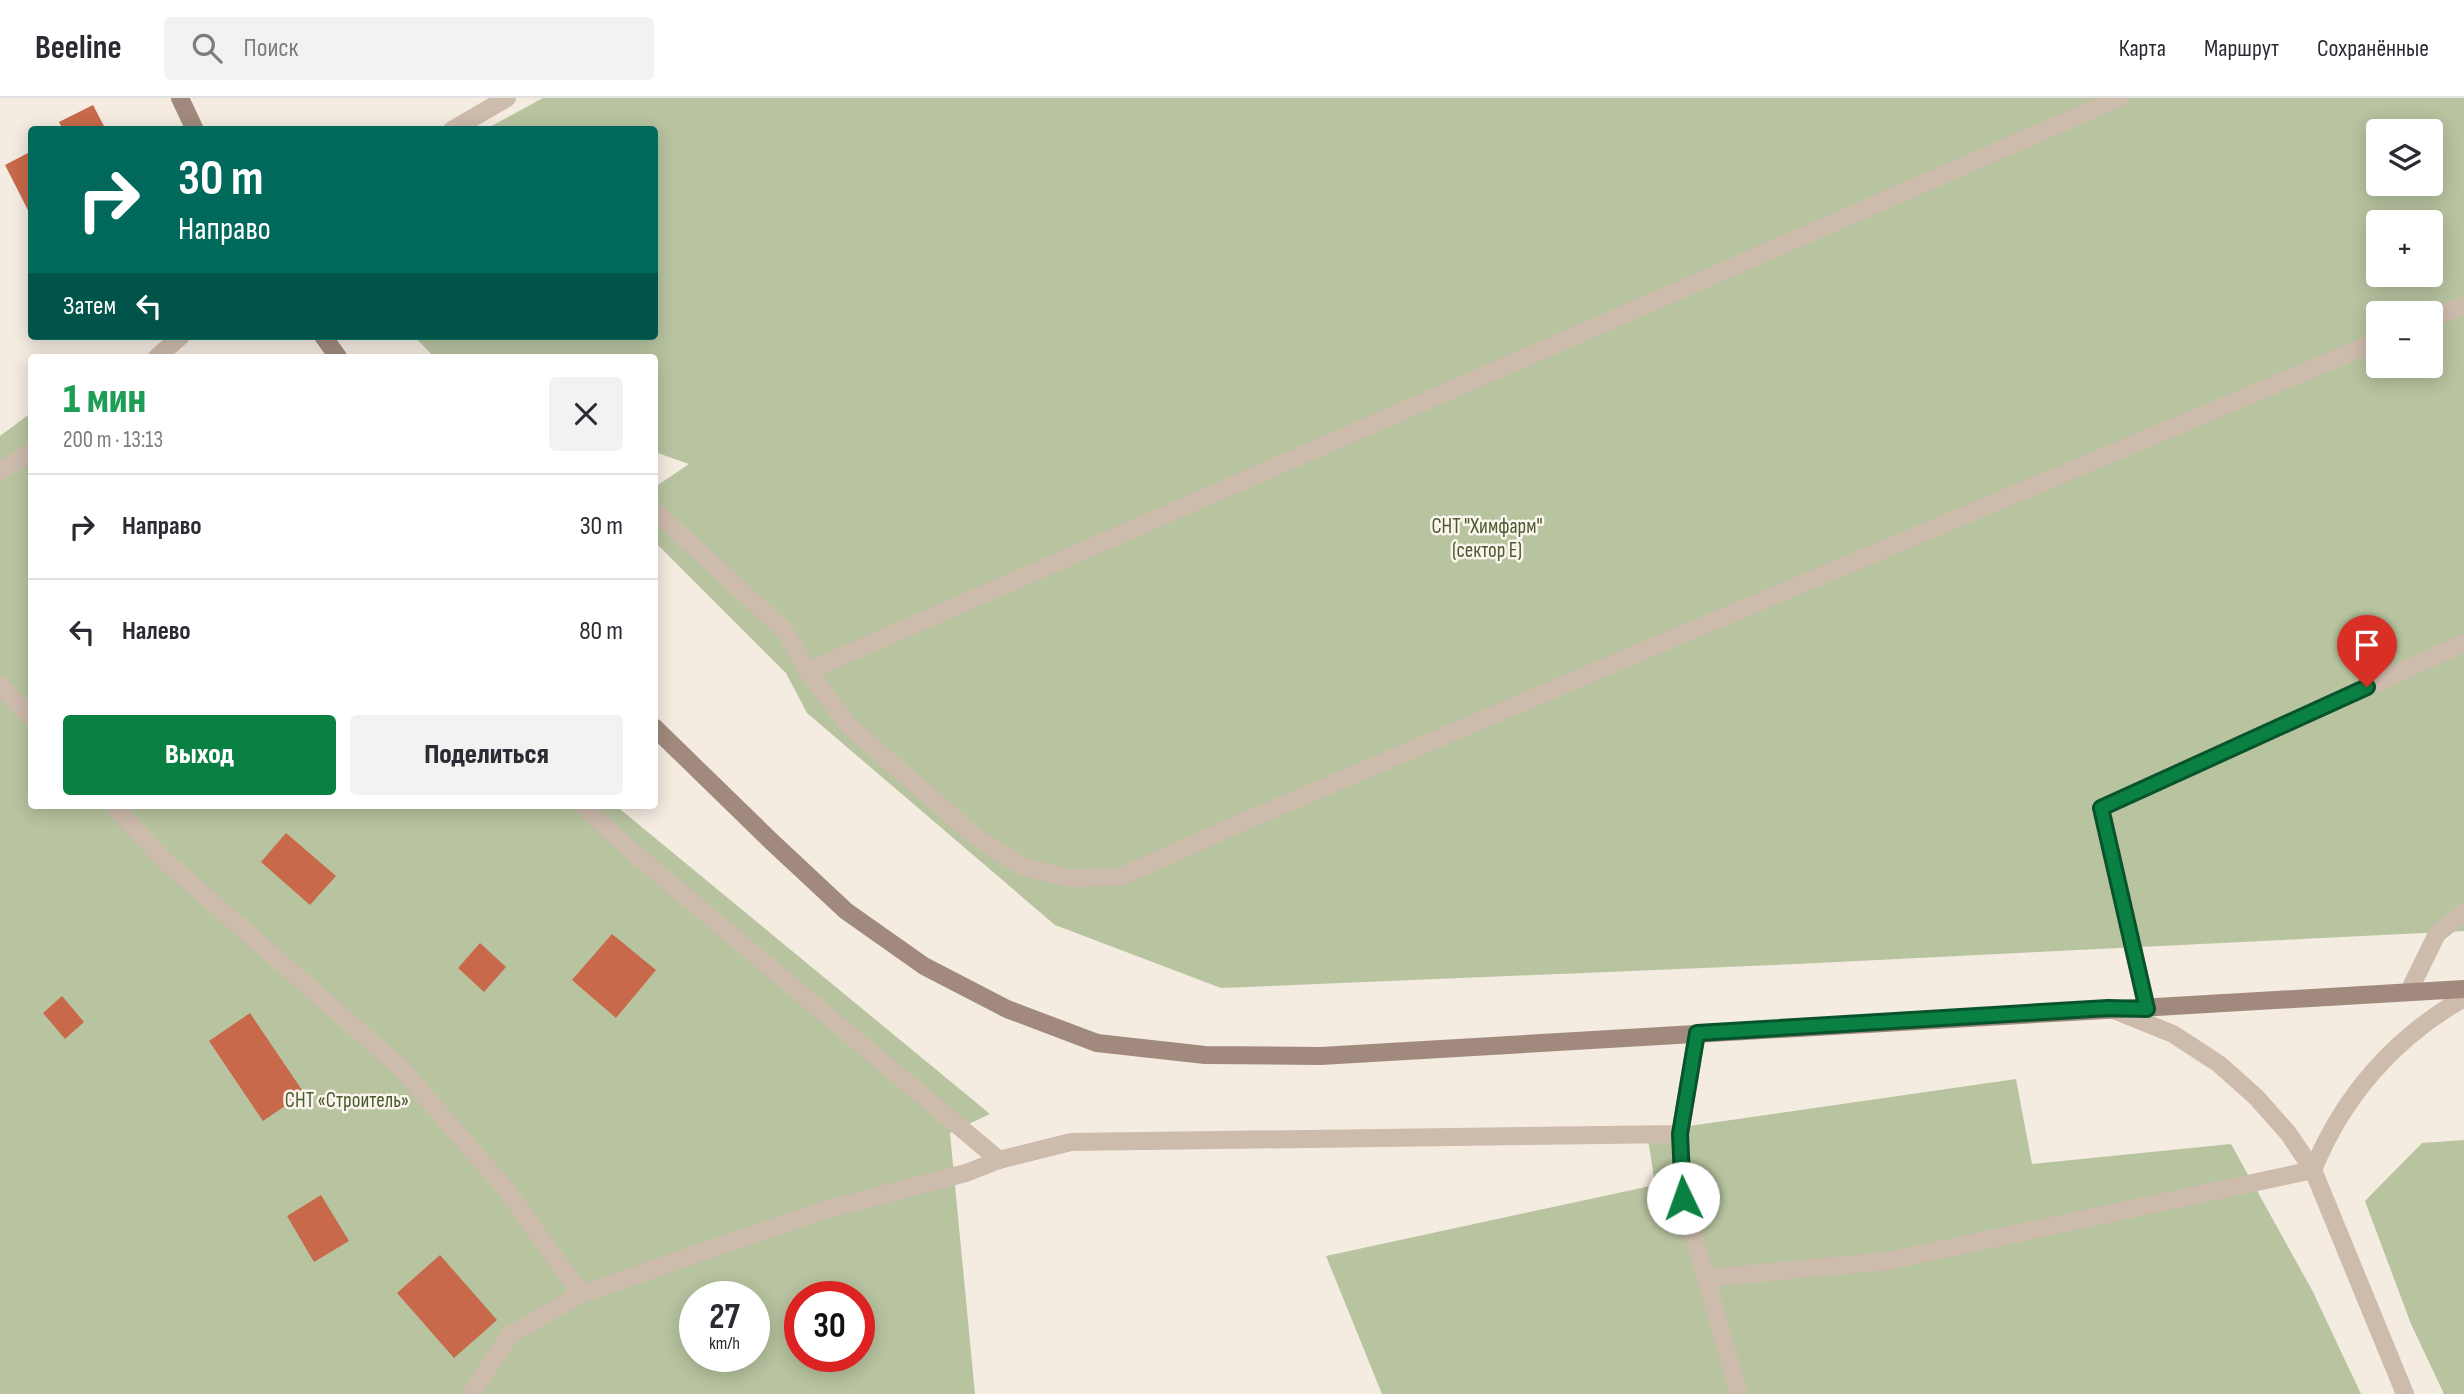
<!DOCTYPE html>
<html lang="ru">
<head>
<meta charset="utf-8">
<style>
  body { margin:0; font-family:"Sofia Sans Condensed",sans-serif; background:#f2f2f3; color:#2b2b33; height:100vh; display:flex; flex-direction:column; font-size:26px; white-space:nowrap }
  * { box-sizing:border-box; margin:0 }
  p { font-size:23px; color:#7c7c81 }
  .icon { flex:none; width:38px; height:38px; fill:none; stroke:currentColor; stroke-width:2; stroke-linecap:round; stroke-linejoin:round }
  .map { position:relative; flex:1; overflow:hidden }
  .drawer { position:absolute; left:28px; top:256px; width:630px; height:455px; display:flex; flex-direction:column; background:#fff; border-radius:7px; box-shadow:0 4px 18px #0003 }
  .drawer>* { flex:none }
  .top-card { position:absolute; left:28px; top:28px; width:630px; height:214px; border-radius:7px; box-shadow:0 4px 18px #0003; background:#00695c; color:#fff; overflow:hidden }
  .fabs { position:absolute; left:2366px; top:21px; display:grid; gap:14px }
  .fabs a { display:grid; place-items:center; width:77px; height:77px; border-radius:7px; background:#fff; box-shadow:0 4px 18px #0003; font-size:35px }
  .speed { position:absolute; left:679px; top:1183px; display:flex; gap:14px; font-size:35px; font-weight:700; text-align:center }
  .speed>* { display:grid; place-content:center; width:91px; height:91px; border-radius:50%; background:#fff; box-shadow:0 4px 18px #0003; line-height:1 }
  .speed small { font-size:18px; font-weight:400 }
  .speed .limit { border:10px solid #d22; background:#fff; color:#111 }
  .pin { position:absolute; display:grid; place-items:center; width:60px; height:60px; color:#fff; margin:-72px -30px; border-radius:50% 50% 50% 0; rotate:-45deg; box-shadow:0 0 7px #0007 }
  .pin .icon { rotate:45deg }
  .me { position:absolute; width:77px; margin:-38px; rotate:357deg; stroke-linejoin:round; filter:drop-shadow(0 0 5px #0008) }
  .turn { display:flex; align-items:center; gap:24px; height:147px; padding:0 35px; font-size:32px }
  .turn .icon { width:91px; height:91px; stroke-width:2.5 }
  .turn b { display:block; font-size:49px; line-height:60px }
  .then { display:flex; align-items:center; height:66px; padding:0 35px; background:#0003; gap:14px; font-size:26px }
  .round { display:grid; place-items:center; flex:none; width:74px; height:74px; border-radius:7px; background:#f2f2f3 }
  .overview { display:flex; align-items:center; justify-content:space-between; height:119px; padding:0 35px }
  h1 { font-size:42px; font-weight:800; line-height:52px; color:#1e9e55 }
  .primary-button { display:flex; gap:14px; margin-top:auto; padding:14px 35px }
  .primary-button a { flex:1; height:80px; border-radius:7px; background:#0b8043; color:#fff; font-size:28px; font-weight:800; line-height:80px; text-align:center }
  .primary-button a+a { background:#f2f2f3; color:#2b2b33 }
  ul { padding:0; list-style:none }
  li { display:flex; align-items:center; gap:21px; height:105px; padding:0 35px; border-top:2px solid #e1e1e2 }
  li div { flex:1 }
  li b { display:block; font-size:26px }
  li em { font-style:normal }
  header { display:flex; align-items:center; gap:42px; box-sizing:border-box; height:98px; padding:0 35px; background:#fff; border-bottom:2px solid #e1e1e2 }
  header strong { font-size:33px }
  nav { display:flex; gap:38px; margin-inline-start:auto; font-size:24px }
  .search { width:490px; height:63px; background:#f2f2f3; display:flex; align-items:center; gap:18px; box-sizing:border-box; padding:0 24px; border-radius:7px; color:#7c7c81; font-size:26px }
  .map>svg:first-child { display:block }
  .green { fill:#b8c4a0; fill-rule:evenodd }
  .building { fill:#c8694b }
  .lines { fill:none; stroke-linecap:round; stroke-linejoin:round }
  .service { stroke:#cdbbac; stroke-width:18 }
  .minor { stroke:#cdbbac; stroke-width:18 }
  .secondary { stroke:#a18a7d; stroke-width:18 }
  .route-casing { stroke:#07532c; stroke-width:18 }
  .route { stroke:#0b8043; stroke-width:12 }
  .labels { text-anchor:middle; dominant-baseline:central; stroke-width:5; stroke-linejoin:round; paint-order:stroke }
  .park-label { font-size:21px; fill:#4a5a2e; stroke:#fbf5ee }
</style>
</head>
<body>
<header>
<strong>Beeline</strong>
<div class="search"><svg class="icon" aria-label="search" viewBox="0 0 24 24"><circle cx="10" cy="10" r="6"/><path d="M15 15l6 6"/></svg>Поиск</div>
<nav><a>Карта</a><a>Маршрут</a><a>Сохранённые</a></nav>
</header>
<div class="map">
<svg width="2464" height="1296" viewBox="0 0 2464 1296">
  <rect width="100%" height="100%" fill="#f4ebe1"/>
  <path class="green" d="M543,0h1921v833l-667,33 -576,24 -166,-63 -248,-212 -21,-40 -131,-131v-55l34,-23 -34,-12 -1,-95h-220l-20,-21h240v-206l-168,-1zM2378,33h53v53h-53zM2378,124h53v53h-53zM2378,215h53v53h-53z
    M31,315l1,392h583l375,309 -40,19 25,261h-975v-958zM695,1199h59v59h-59zM800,1199h59v59h-59z
    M2016,981l16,85 199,-20 81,146 49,104h-979l-56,-138 329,-71 -8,-53z
    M2464,1042v254h-20l-33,-70 -46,-123 57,-58z"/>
  <path class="building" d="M93,7l13,25h-43l-4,-8z
    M28,55l4,6v59l-27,-53z
    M286,735l50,43 -26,29 -49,-43z
    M612,836l44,36 -40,48 -44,-38z
    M480,845l26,24 -22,25 -26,-24z
    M62,898l22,26 -19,17 -22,-26z
    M250,915l54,80 -41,28 -54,-80z
    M321,1097l28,46 -35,21 -27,-46z
    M440,1157l57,65 -43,38 -57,-65z"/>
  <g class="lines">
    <path class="service" d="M2431,221l33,-14
      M654,412l131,121 23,40 41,55 127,111 45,29 47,12 52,-1 116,-52 414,-177 728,-307
      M808,573l1311,-573
      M0,587l32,33
      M113,707l50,54 236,207 106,122 76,106
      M582,707l52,48 365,307
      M2147,911l-46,-201 363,-165
      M1706,1180l182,-17 425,-91"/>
    <path class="minor" d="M452,32l55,-32
      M157,259l24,-21
      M0,373l32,-19
      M2409,893l28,-57 27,-22
      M2111,911l62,25 46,30 37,33 32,36 25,37 92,224
      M1697,935l-17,101 3,64 56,196
      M2313,1072c30,-74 82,-133 151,-172
      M471,1296l39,-59 71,-41 243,-84 142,-37 33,-13 72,-18 609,-8"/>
    <path class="secondary" d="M180,0l15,32
      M323,238l15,21
      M654,629l117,114 75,70 78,55 83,43 90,34 108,12 116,1 1143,-67"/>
  </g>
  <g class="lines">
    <g class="route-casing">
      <path id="route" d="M1683,1100l-3,-64 17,-101 411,-25 39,1 -46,-201 266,-121"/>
    </g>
    <use href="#route" class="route"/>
  </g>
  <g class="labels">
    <g class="park-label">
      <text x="1487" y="428">СНТ "Химфарм"<tspan x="1487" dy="24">(сектор Е)</tspan></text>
      <text x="347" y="1002">СНТ «Строитель»</text>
    </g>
  </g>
</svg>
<div class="fabs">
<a><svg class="icon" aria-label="layers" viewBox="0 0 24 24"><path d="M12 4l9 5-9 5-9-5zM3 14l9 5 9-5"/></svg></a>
<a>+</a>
<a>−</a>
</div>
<div class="speed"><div>27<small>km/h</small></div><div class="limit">30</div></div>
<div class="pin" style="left:2367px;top:589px;background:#d93025"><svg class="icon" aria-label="arrive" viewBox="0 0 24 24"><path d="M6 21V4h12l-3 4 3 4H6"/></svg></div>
<svg class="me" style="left:1683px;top:1100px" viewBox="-20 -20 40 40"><circle r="19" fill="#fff"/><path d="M0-13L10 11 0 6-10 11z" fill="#0b8043"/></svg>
<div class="top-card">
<div class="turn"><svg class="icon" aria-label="right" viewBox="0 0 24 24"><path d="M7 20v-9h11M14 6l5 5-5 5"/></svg><div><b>30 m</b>Направо</div></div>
<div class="then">Затем<svg class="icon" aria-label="left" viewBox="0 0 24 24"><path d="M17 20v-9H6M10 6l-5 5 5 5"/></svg></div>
</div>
<section class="drawer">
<div class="overview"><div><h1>1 мин</h1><p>200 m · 13:13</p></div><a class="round"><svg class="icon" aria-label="close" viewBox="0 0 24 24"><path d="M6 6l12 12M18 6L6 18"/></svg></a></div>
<ul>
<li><svg class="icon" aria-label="right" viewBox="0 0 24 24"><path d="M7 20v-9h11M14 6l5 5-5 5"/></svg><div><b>Направо</b></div><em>30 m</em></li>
<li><svg class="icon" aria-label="left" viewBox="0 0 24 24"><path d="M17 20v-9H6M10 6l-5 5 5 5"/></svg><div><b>Налево</b></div><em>80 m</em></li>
</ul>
<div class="primary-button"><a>Выход</a><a>Поделиться</a></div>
</section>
</div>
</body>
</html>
